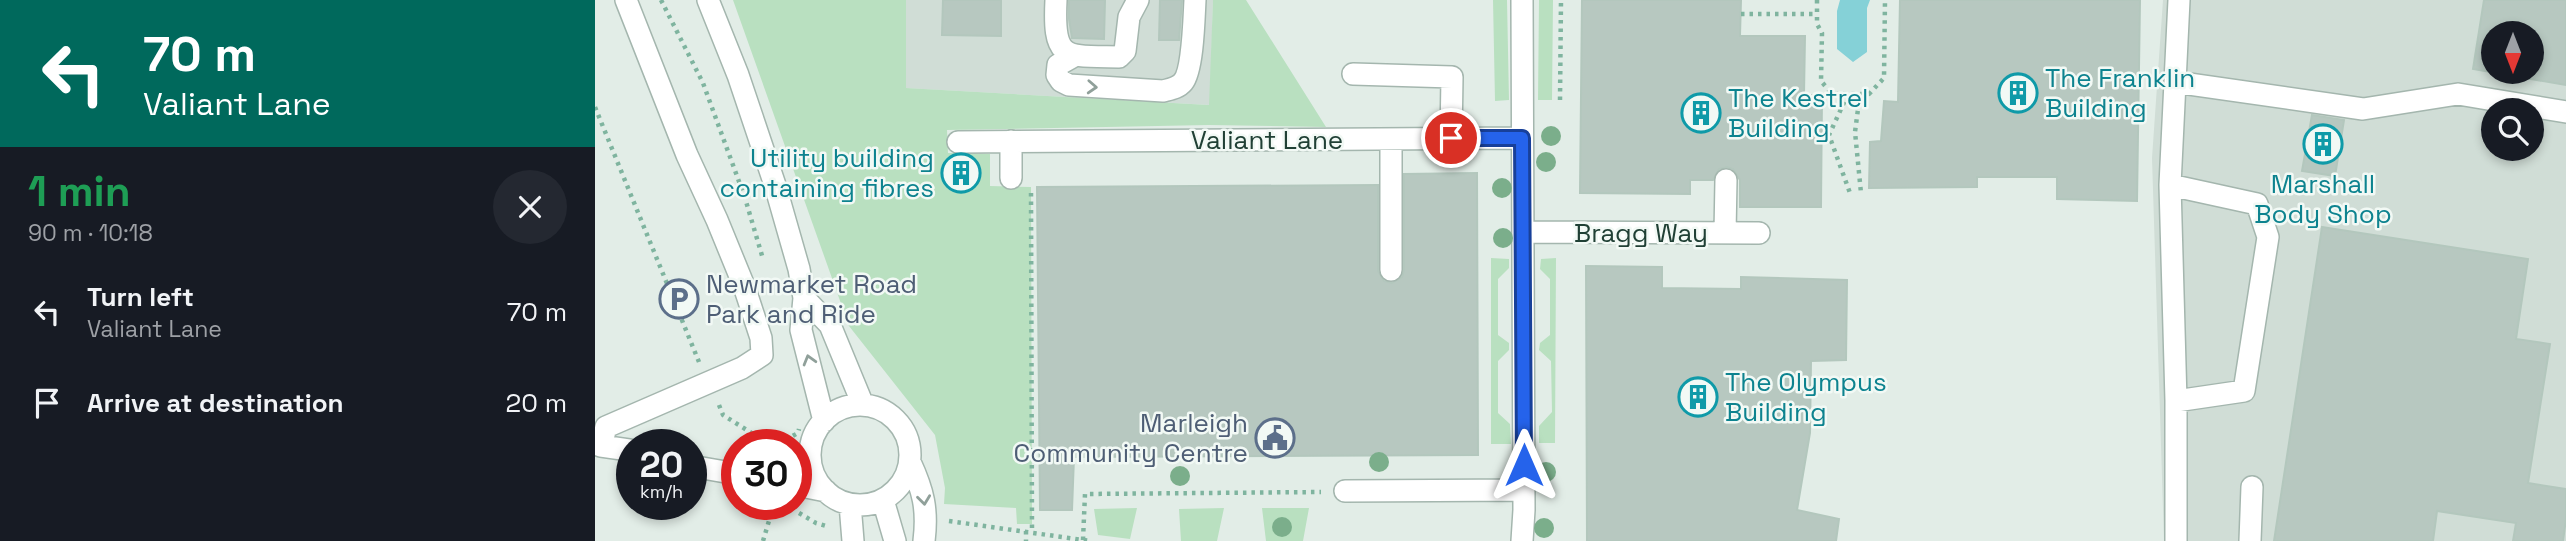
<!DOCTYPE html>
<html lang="en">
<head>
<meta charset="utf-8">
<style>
  body { margin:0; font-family:"Space Grotesk",sans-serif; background:#242831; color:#f1f3f6; height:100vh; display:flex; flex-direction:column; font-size:26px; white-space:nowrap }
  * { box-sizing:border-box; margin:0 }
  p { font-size:23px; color:#9ea1a6 }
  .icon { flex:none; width:38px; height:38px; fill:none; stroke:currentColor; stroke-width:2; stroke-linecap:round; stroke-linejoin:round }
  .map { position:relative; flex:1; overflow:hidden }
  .panel { display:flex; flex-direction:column; background:#171b24; width:595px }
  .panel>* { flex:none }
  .top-card { background:#00695c; color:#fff; overflow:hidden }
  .needle { width:46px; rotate:180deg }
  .tools { position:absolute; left:1886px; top:21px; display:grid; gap:14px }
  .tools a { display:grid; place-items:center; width:63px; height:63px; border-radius:50%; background:#171b24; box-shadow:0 4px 10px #0003; font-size:35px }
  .speed { position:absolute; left:21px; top:429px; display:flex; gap:14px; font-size:35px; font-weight:700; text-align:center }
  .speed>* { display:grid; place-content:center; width:91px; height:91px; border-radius:50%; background:#171b24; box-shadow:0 4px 10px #0003; line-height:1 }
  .speed small { font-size:18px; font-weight:400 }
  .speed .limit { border:10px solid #d22; background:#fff; color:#111 }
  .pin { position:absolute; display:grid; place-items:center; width:60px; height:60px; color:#fff; margin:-30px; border:4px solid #fff; border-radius:50%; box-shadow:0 2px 7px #0007 }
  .me { position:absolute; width:77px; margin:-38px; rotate:0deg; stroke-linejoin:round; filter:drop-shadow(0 0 5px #0008) }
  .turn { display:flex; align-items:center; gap:24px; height:147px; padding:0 28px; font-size:32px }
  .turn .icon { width:91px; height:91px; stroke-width:2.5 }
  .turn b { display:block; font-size:49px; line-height:60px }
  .round { display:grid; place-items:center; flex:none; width:74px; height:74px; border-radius:37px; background:#242831 }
  .head { display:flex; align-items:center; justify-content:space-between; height:119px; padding:0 28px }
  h1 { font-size:42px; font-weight:800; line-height:52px; color:#1e9e55 }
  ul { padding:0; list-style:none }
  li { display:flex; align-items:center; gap:21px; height:91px; padding:0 28px }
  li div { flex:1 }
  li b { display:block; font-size:26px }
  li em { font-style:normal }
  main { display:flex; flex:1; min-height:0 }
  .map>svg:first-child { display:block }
  .built { fill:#d0ddd6; fill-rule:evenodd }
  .green { fill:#b9e0c0 }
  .water { fill:#85d1d7 }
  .building { fill:#b7c8c0; stroke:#b3c7bd; stroke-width:2; fill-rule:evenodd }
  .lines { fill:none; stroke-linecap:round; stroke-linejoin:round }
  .minor-casing { stroke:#a4b6ae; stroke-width:24 }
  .path { stroke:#7fb49f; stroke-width:4.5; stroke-dasharray:3.5 5; stroke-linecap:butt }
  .minor { stroke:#fff; stroke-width:21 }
  .tree { fill:#7bae8b }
  .oneway { stroke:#90a09a }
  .route-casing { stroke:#184099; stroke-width:18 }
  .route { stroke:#2563eb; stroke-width:12 }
  .labels { text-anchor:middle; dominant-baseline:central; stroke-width:5; stroke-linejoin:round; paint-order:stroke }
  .culture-label { font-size:26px; fill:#0d838f; stroke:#f2f9f5; text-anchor:start }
  .street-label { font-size:26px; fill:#204035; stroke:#f2f9f5 }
  .service-label { font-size:26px; fill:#4e5e75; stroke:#f2f9f5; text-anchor:start }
</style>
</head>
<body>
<main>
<section class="panel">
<div class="top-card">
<div class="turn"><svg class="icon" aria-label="left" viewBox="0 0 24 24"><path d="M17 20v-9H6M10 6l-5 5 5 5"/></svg><div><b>70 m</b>Valiant Lane</div></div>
</div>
<div class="head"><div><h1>1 min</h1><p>90 m · 10:18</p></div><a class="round"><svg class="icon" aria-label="close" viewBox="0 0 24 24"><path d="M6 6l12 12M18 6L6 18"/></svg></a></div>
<ul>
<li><svg class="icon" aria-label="left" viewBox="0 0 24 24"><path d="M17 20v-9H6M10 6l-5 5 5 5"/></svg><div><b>Turn left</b><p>Valiant Lane</p></div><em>70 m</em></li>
<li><svg class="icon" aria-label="arrive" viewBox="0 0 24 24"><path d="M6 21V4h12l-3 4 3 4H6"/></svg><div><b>Arrive at destination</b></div><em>20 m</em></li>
</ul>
</section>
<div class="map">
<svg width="1971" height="541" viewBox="0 0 1971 541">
  <rect width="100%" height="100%" fill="#e2ede7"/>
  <path class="built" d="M311,0h307l-3,105 -305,-17z
    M1568,0h403v541h-402l-12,-383zM1899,33h38v39h-38zM1899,110h38v39h-38z"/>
  <path class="green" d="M138,0h173v88l303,17 4,-105h33l80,127 -117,-2 -262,5 1,23 42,1v32l41,1 1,337h-15l-1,-16 -72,-4 1,-16 -10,-53 -86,-109z
    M898,0h14l2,100 -14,1z
    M944,0h14l-1,100h-14z
    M896,258l18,1v9l-11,11v56l11,8v7l-11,11v52l12,11 1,20h-20z
    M961,258l-1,185h-16v-17l13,-14 -1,-51 -12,-11 1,-7 10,-8v-56l-10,-10 1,-10z
    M542,508l-7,31 -32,-4 -4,-26z
    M629,508l-7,33h-36l-2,-32z
    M667,508h47l-6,33h-37z"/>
  <path class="water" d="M1245,0h30l-3,8v44l-14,10 -16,-13v-38z"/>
  <path class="building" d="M348,0h58v36l-59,-1z
    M474,0h36l-1,39 -32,-1 -3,-19z
    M565,0h22l-3,40h-20z
    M987,0h159l-1,36h65l-1,59h18l-1,112h-81v-27l-7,-11 -6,-2 -8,2 -6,11h-23v14l-110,-1z
    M1305,0h240l-3,201 -80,-2v-22h-80v10l-108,1 1,-46 11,-1 3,-40 14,1z
    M1889,0h82v85l-93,-16zM1899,33h38v39h-38z
    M1717,115l32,5 -9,56 -33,-5z
    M882,173l1,282 -404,2 -2,53h-32l-3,-323 341,-2v86l6,10 8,2 10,-6 2,-7v-96z
    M1727,227l206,32 -12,80 34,5 -22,139 38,6v30l-3,22h-50l3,-18 -79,-12 -4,30h-159z
    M991,266l76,1v21l79,1v-12l106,3 -1,80 -35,1 -1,72 -13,77 42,9 -3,22h-249z"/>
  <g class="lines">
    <g class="minor-casing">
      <path id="minor" d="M113,0l30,75 37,110 24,84 5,29 -3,32 23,91
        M461,0c-3,61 8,56 63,57l6,-6 4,-34 9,-17
        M479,56l-16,9 -1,10 4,6 8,4 94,6c8,-2 15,-3 20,-9 10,-12 11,-65 12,-82
        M758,74l99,3 -1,61
        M1580,82l188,27 95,-15 108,18
        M796,139v131
        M416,141v37
        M363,142l564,-4
        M1575,185l87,19 11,33 -24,154 -68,10
        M928,232l236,1
        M1130,233l1,-53
        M209,298l26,27 33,80
        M215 455a50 50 0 1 1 100 0a50 50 0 1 1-100 0Z
        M0,444l6,2 5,-19 136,-59 20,-13 -1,-17 -17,-52 -27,-66 -30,-65 -61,-155
        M6,446l28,4
        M315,462c13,28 18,47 14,79
        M96,466l46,8
        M201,485l30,6
        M750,491l179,-1
        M288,500l12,41
        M255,504l3,37
        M927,541l2,-31 -2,-510
        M1581,541v-140l-6,-216 9,-185
        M1655,541l2,-54"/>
    </g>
    <path class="path" d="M66,0l42,83 42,115 18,61
      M1222,0v24l5,9 -1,48 11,13h37l15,-16 1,-78
      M1146,14h76
      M1253,94l-19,41 21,58
      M1265,94l-5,38 6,61
      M965,100l1,-100
      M0,107l104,255
      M436,193l1,338
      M124,405l4,10 46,29
      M183,444l20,-11 1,-4
      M204,513l17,10 10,3
      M354,521l141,20
      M431,531v10
      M488,540l2,-46 236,-2
      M168,541l11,-37"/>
    <use href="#minor" class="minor"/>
  </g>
  <g class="tree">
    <circle cx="956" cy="136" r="10"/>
    <circle cx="951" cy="162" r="10"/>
    <circle cx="907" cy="188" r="10"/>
    <circle cx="908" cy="238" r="10"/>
    <circle cx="784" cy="462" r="10"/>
    <circle cx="951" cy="472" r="10"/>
    <circle cx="585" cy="476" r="10"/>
    <circle cx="687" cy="527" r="10"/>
    <circle cx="949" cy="528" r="10"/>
  </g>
  <defs><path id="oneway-chevron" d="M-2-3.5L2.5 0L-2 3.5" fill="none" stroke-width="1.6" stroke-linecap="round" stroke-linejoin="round" transform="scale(1.75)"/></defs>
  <g class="oneway">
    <use href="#oneway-chevron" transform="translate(497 87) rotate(3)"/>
    <use href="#oneway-chevron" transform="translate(214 360) rotate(-106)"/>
    <use href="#oneway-chevron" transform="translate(329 500) rotate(83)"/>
  </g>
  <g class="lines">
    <g class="route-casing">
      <path id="route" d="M856,138h71l2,327"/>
    </g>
    <use href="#route" class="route"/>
  </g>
  <defs>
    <g id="building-ring" transform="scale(2.0125)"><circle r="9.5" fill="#f2f9f5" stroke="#0f9aa8" stroke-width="1.5"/><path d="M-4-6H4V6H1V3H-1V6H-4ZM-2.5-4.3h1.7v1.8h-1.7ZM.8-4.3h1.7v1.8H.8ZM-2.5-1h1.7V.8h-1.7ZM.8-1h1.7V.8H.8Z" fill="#0f9aa8"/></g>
    <g id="parking-ring" transform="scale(2.0125)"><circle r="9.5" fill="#f2f9f5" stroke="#5c6f8a" stroke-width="1.5"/><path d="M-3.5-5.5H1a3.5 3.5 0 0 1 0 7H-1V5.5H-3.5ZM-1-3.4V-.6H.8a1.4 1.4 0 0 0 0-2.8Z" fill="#5c6f8a"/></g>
    <g id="civic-ring" transform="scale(2.0125)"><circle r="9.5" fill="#f2f9f5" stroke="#5c6f8a" stroke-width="1.5"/><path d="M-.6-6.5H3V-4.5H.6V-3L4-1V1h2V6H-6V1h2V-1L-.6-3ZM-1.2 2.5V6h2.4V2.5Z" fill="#5c6f8a"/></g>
  </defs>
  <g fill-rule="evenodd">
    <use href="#building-ring" x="1423" y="93"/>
    <use href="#building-ring" x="1106" y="113"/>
    <use href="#building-ring" x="1728" y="144"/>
    <use href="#building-ring" x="366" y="173"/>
    <use href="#parking-ring" x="84" y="299"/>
    <use href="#building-ring" x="1103" y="397"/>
    <use href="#civic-ring" x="680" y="438"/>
  </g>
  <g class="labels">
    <g class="culture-label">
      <text x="1450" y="78">The Franklin<tspan x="1450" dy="30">Building</tspan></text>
      <text x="1133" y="98">The Kestrel<tspan x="1133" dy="30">Building</tspan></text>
      <text x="339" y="158" text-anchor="end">Utility building<tspan x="339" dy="30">containing fibres</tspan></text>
      <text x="1728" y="184" text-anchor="middle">Marshall<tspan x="1728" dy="30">Body Shop</tspan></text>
      <text x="1130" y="382">The Olympus<tspan x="1130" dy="30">Building</tspan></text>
    </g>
    <g class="street-label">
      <text x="672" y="140">Valiant Lane</text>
      <text x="1046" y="233">Bragg Way</text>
    </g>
    <g class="service-label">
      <text x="111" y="284">Newmarket Road<tspan x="111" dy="30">Park and Ride</tspan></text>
      <text x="653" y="423" text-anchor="end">Marleigh<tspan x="653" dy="30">Community Centre</tspan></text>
    </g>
  </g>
</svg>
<div class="tools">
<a><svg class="needle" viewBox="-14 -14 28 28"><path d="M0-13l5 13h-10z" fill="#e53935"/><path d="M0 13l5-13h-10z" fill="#9ea1a6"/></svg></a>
<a><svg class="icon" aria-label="search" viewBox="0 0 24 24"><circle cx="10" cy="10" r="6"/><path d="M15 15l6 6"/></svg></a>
</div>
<div class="speed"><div>20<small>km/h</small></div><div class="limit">30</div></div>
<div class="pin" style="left:856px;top:138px;background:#d93025"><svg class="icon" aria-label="arrive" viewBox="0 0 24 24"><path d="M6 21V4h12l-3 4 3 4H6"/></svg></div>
<svg class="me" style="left:929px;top:465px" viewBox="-20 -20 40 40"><path d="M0-17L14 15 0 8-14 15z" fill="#2563eb" stroke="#fff" stroke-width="4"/></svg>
</div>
</main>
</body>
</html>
